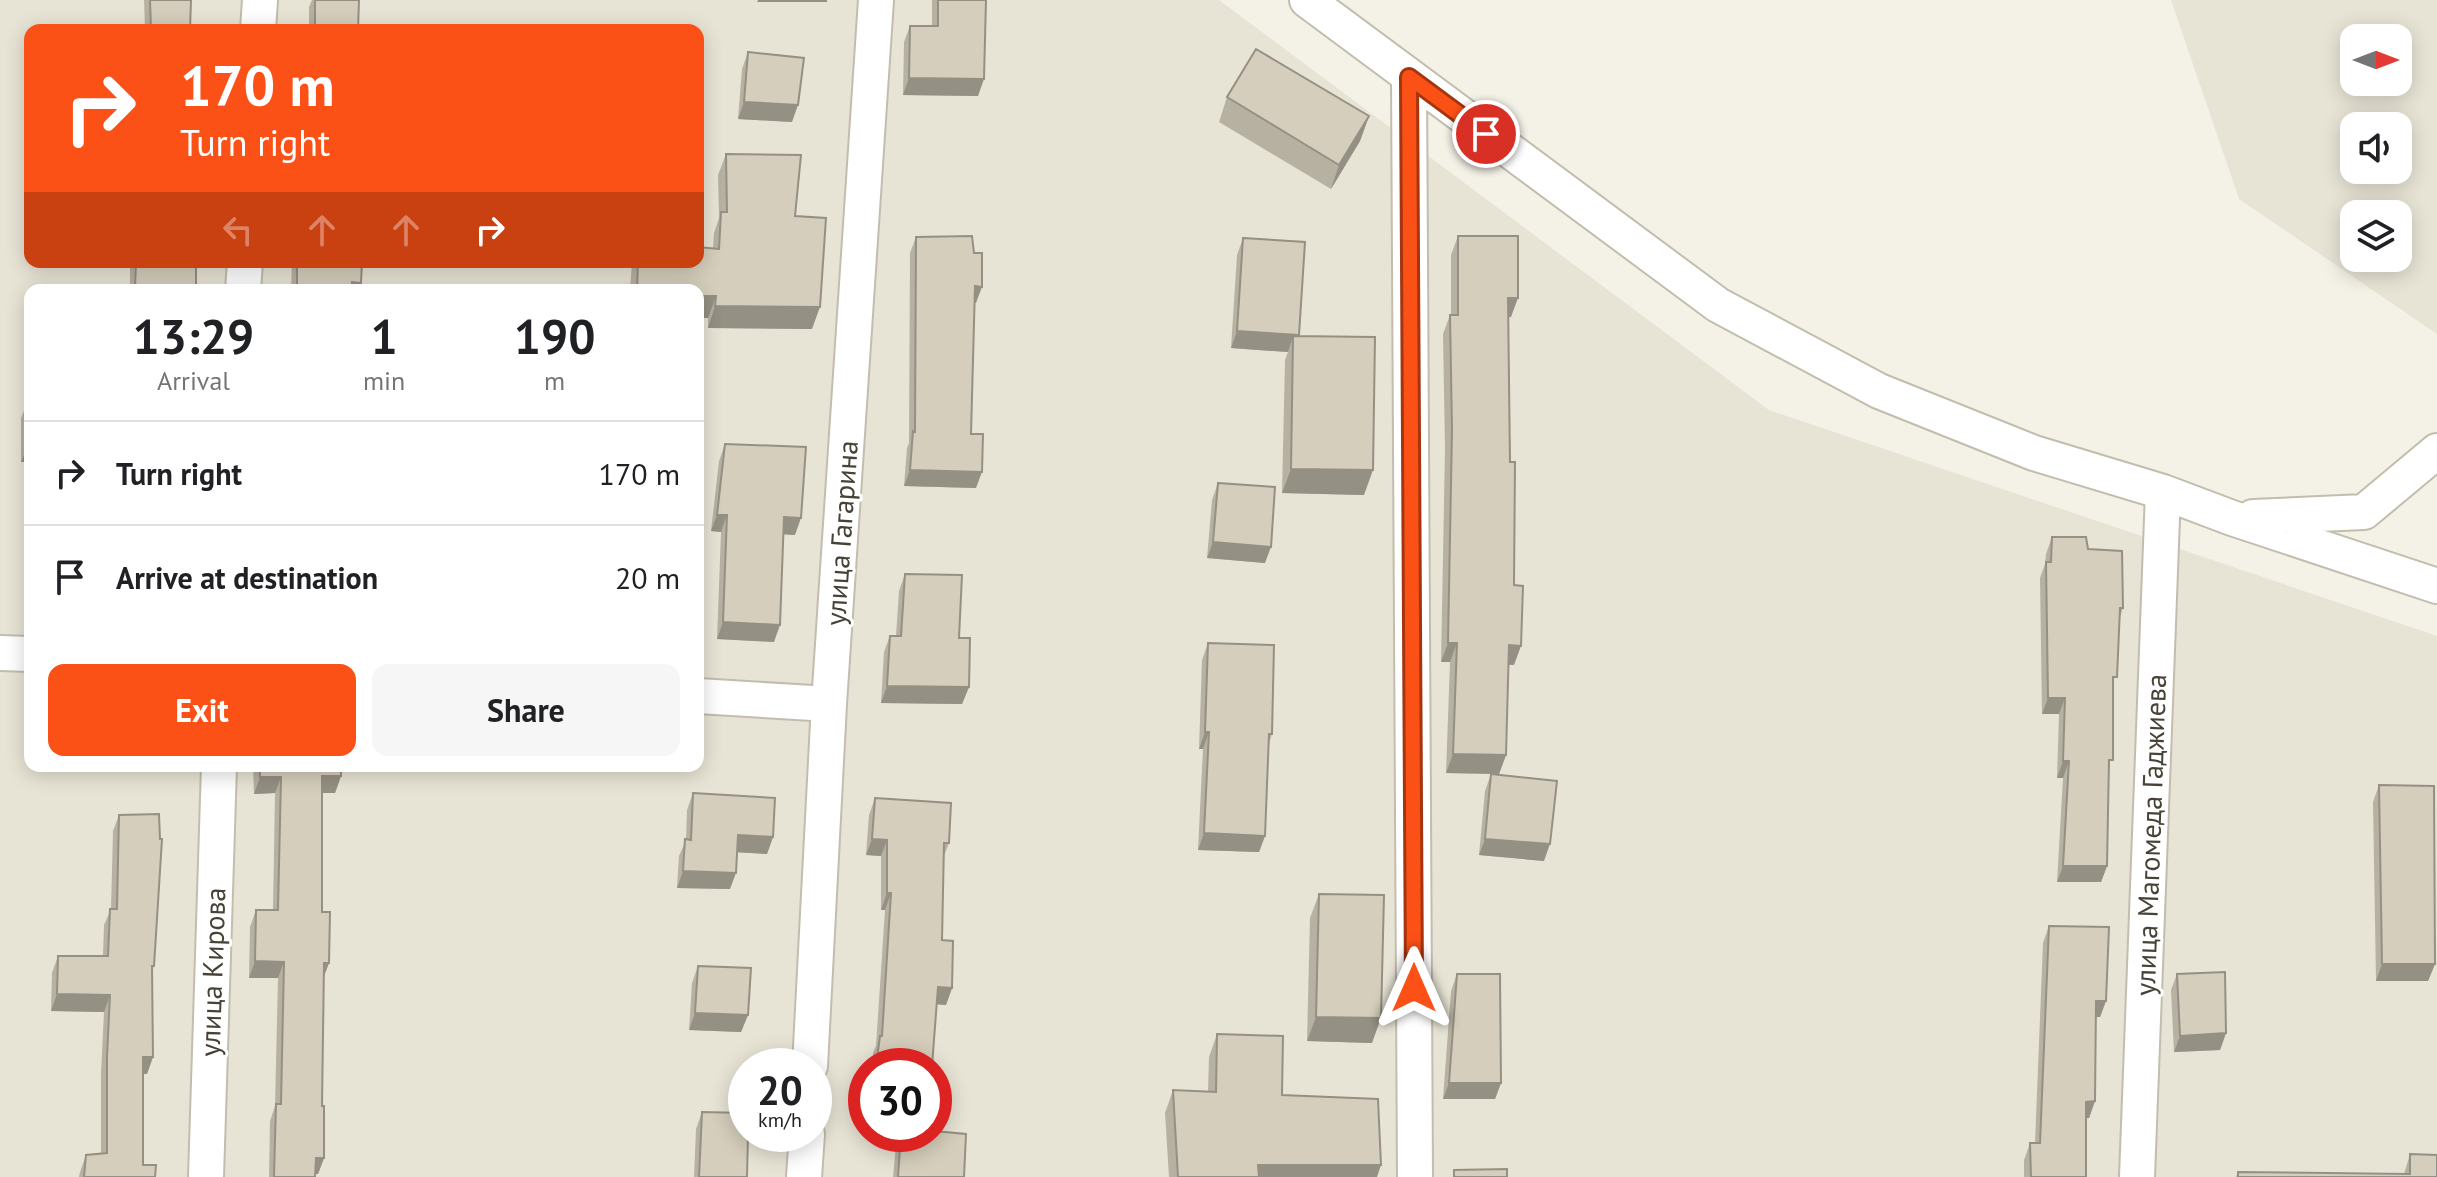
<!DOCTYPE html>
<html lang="en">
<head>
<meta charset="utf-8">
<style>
  body { margin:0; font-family:"PT Sans",sans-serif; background:#f6f6f6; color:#202124; height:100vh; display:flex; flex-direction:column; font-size:30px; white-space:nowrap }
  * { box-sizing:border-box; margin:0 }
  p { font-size:26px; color:#757577 }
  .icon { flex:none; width:44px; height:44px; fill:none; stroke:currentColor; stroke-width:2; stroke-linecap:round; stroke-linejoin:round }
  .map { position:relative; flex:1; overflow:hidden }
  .sheet { position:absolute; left:24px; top:284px; width:680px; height:488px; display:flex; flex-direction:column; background:#fff; border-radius:16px; box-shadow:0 4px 20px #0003 }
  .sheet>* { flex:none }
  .banner { position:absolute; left:24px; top:24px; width:680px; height:244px; border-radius:16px; box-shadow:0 4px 20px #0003; background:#fc5116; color:#fff; overflow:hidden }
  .needle { width:52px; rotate:90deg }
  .buttons { position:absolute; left:2340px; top:24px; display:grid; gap:16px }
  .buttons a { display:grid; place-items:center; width:72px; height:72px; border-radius:16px; background:#fff; box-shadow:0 4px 20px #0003; font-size:40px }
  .speed { position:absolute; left:728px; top:1048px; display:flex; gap:16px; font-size:40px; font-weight:700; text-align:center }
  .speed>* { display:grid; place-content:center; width:104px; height:104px; border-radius:50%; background:#fff; box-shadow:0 4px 20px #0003; line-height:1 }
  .speed small { font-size:20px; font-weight:400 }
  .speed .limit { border:12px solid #d22; background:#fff; color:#111 }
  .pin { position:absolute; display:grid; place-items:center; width:68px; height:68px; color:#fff; margin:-34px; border:4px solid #fff; border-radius:50%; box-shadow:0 2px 8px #0007 }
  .me { position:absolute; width:88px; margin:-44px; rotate:0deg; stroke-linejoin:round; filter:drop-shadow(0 0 6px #0008) }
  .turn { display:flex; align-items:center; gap:28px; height:168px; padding:0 24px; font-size:36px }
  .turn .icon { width:104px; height:104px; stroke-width:2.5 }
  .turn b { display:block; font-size:56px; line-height:68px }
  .lanes { display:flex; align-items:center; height:76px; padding:0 24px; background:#0003; justify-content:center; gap:40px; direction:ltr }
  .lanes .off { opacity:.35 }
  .eta { display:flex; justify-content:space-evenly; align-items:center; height:136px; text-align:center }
  .eta b { font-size:48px; font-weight:800; line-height:56px }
  .primary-button { display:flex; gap:16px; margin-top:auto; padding:16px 24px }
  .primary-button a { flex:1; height:92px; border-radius:16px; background:#fc5116; color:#fff; font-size:32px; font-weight:800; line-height:92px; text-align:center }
  .primary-button a+a { background:#f6f6f6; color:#202124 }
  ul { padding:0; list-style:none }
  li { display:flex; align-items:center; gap:24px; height:104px; padding:0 24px; border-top:2px solid #e0e0e0 }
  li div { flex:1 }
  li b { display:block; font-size:30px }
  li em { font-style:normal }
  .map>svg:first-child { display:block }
  .residential { fill:#e8e4d5; fill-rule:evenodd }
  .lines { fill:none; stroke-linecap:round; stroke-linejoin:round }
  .minor-casing { stroke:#c2bdac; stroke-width:38 }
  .minor { stroke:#fff; stroke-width:34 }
  .wall { fill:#b7b1a2 }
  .shaded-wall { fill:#959084 }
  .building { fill:#d5cebc; stroke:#959084; stroke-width:2 }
  .route-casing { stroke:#a4350e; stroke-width:20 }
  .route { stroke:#fc5116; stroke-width:14 }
  .labels { text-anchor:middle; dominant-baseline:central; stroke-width:6; stroke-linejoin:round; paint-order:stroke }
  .street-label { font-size:28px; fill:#474236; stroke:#fff }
</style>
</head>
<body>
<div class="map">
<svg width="2437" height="1177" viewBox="0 0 2437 1177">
  <rect width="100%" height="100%" fill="#f4f1e7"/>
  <path class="residential" d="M0,0h1219l550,410 668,226v541h-2437zM30,30h668v232h-668zM30,290h668v476h-668zM746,1066h68v68h-68zM866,1066h68v68h-68z
    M2171,0h266v334l-198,-135zM2354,38h44v44h-44zM2354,126h44v44h-44zM2354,214h44v44h-44z"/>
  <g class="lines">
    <g class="minor-casing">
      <path id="minor" d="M1307,0l411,305 161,86 155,62 129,39 69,26 205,68
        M258,30l2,-30
        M1409,77l6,1100
        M243,290l2,-28
        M2253,517l111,-5 73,-61
        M0,653l30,1
        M698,696l131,8
        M810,1066l19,-362 47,-704
        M206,1177l13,-411
        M804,1177l3,-43
        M2137,1177l26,-685"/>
    </g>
    <use href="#minor" class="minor"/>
  </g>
  <path class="wall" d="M144,0h47l-1,30 -45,-1z
    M312,0h47l-1,30h-49v-23z
    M932,0h54l-8,96 -75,-1 1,-53 6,-16h22z
    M748,52l44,70 -54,-3 4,-50z
    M1227,97l142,19 -9,25 -29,48 -112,-67z
    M726,154l69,62 17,113 -104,-1v-10h-10v-28h-68l2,-28h66l15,-14 1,-15 5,-15 -1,-43z
    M1458,236l53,81h-3l6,348h-5l-3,90 -7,19 -53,-1 4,-111h-9l4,-213 -2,-115 7,-19h1v-60z
    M916,237l60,66h-2l-3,131 5,54 -72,-2 3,-38 2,-5 1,-190z
    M1243,238l56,98 65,159 -82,-2 3,-133 3,-8 -57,-4 6,-93z
    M130,262h66v28h-66z
    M292,262h70l-1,21 -3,7h-78l11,-1z
    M28,401h2v61h-9v-44z
    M725,444l70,91 -12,-1 -9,108 -57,-3 4,-107 -10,-1 8,-70z
    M1218,483l47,80 -58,-5 5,-58z
    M2052,537l36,12 35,59 -3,9 -7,72 -4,82 -2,95 -6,16h-44l6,-104h-6l2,-64h-17l-2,-136 5,-14 1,-10z
    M905,574l54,64 10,49 -7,17 -81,-1 3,-51 6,-16h6l3,-45z
    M1208,643l64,91 -3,9 -4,93 -6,16 -61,-2 5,-101h-4l3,-89z
    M253,766h88v10l-6,17h-13v119l7,51 -6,15 -1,128 2,52 -6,16h-3v3h-46l1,-56 5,-15 3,-128h-29l1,-51 6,-17h17l2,-117 -21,1z
    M1491,774l53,87 -65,-6 6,-64z
    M2379,785l56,179 -7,17h-52l-3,-179z
    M693,793l80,44 -6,17 -30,-2 -7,37 -53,-1 2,-32 7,-16 1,-30z
    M875,798l74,45 -5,13 -2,84 10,48 -6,17 -9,-1 -5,62h-60l1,-13 3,-7 9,-136h-4v-54l-15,-1 3,-40z
    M119,815l35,151 -2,4 1,87 -6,17h-4v91l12,12h-76l1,-5 6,-17 15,-2v-79l3,-62 -53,-1 1,-38 6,-17h45l1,-31 7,-16 2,-78z
    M1319,894l53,149 -65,-2 3,-123z
    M2049,926l57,75 -6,16h-4l-1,84 -6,17h-3v59h-62v-17l6,-17h5l8,-200z
    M698,966l50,49 -7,17 -52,-2 3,-47z
    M1457,974l44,109 -6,16h-52l8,-108z
    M2177,974l49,59 -6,17 -46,2 -3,-62z
    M1217,1034l65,61 95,82h-208l-4,-64 8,-23 35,1 1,-34z
    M702,1112l45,65h-53l2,-48z
    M900,1134h34l30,43h-71l3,-32z
    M2410,1154l27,23h-201l2,-5 166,2z"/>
  <path class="shaded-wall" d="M758,0h69v2h-70z
    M909,78l75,1 -6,17 -75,-1z
    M744,102l54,3 -6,17 -54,-3z
    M1369,116l-9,25 -29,48 8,-24z
    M352,282l9,1 -3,7h-9z
    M975,286l7,1 -6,16h-7z
    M698,296h18l-8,22h-10z
    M1508,298h10l-7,19h-10z
    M715,306l105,1 -8,22 -104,-1z
    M1237,331l62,4 -6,1 -5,16 -57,-4z
    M28,445h2v17h-9z
    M1291,469l82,1 -9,25 -82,-2z
    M910,470l72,2 -6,16 -72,-2z
    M717,515h10l-6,17 -10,-1z
    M784,517l17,1 -6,17 -17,-1z
    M1213,542l58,5 -6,16 -58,-5z
    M723,622l57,3 -6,17 -57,-3z
    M1448,643h9l-7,19h-9z
    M1509,645l12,1 -7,19 -12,-1z
    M887,686l82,1 -7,17 -81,-1z
    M2048,698h17l-6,16h-17z
    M1205,732h4l-6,17h-4z
    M1453,754l53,1 -7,19 -53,-1z
    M2063,761h6l-6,17h-6z
    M96,766h65l-2,6h-65z
    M322,776h19l-6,17h-19z
    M260,777h21l-6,16 -21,1z
    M1204,833l61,3 -6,16 -61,-2z
    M738,835l35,2 -6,17 -35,-2z
    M872,839l15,1 -6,16 -15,-1z
    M1485,839l65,5 -6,17 -65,-6z
    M2063,866h44l-6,16h-44z
    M683,871l53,2 -6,16 -53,-1z
    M887,893h4l-6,17h-4z
    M255,961l29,1 -6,16h-29z
    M324,963h5l-6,16z
    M2382,964h53l-7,17h-52z
    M938,987l14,1 -6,17 -14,-1z
    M57,994l53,1 -6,17 -53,-1z
    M2096,1001h10l-6,16h-10z
    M695,1013l53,2 -7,17 -52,-2z
    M1316,1017l65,1 -9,25 -65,-2z
    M2226,1033l-6,17 -46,2 6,-16z
    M143,1057h10l-6,17h-11z
    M1449,1083h52l-6,16h-52z
    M2095,1101l-6,17h-9l6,-16z
    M316,1158h8l-6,16h-8z
    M1258,1165h123l-4,12h-123z"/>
  <path class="building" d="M150,0h41l-1,30h-46l7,-1z
    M315,0h44l-1,30h-43z
    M938,0h48l-2,79 -75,-1 1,-52h28z
    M1256,49l113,67 -30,49 -112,-68z
    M748,52l56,6 -6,47 -54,-3z
    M726,154l75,1 -6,61 31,2 -6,89 -105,-1 1,-10h-18v-6h-61l1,-28h60v-15l21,2 2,-37h6z
    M972,236l2,17h8v34l-7,-1 -4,148h12l-1,38 -72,-2 3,-39 2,1 1,-195z
    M1458,236h60v62h-10l2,164h5l-1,123 9,1 -2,60 -12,-1 -3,110 -53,-1 4,-111h-9l4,-213 -2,-115h8z
    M1243,238l62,4 -6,93 -62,-4z
    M136,262h60v28h-61z
    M297,262h65l-1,21 -9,-1v8h-72l17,-1z
    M1293,336l82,1 -2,133 -82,-1z
    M28,401h2v44h-2z
    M725,444l81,3 -5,71 -17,-1 -4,108 -57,-3 4,-107h-10z
    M1218,483l57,4 -4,60 -58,-5z
    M2052,537h34l2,12 34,2 1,57h-3l-3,69h-4v83h-4l-2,106h-44l6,-105h-6l2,-63h-17l-2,-136h5z
    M905,574l57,1 -3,63h11l-1,49 -82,-1 3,-50h11z
    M1208,643l66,2 -2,89h-3l-4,102 -61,-3 5,-101h-4z
    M260,766h81v10h-19v136h8l-1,51h-5l-2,143h2v52h-8l-1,19h-41l2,-73h5l3,-142 -29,-1 1,-51h22l3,-133h-21z
    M1491,774l66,7 -7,63 -65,-5z
    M2379,785l55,1 1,178h-53z
    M693,793l82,5 -2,39 -35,-2 -2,38 -53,-2 2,-32 6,1z
    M875,798l76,5 -2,40h-5l-2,97 11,1 -1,47 -14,-1 -6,79h-56l4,-30h2l9,-143h-4v-53l-15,-1z
    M159,814l1,25h2l-8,127h-2l1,91h-10v108h13l-1,12h-71l2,-22 21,-2v-96l3,-62 -53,-1 1,-38h50l2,-47h7l2,-94z
    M1319,894l65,1 -3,123 -65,-1z
    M2049,926l60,1 -3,74h-10l-1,100 -9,1v75h-55l-1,-34h10z
    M698,966l53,2 -3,47 -53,-2z
    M2225,972l1,61 -46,3 -3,-62z
    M1457,974h43l1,109h-52z
    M1217,1034l66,2 -1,59 96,4 3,66h-123l1,12h-81l-5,-87 43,2z
    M702,1112l44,1v21h2l-1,43h-48z
    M934,1131l32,3 -2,43h-66l3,-43h33z
    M2410,1154l27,1v22h-199v-5l172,2z
    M1507,1169v8h-53v-7z"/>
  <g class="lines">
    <g class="route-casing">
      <path id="route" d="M1414,988l-5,-911 77,57"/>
    </g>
    <use href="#route" class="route"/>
  </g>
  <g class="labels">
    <g class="street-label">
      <text transform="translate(841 533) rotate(-86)">улица Гагарина</text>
      <text transform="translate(2150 835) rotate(-88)">улица Магомеда Гаджиева</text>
      <text transform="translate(212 972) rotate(-88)">улица Кирова</text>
    </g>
  </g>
</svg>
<div class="buttons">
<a><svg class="needle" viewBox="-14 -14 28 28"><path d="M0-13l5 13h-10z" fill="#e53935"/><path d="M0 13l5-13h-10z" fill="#757577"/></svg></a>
<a><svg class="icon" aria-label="sound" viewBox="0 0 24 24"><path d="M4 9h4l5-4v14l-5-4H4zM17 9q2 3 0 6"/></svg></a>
<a><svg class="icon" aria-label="layers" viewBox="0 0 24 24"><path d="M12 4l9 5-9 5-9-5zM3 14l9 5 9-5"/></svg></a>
</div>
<div class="speed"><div>20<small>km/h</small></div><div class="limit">30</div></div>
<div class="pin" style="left:1486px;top:134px;background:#d93025"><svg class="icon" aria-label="arrive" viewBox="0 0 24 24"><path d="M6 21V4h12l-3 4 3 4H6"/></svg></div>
<svg class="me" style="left:1414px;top:988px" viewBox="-20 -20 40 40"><path d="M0-17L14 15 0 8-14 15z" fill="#fc5116" stroke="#fff" stroke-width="4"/></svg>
<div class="banner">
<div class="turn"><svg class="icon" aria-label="right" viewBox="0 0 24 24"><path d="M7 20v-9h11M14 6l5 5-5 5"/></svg><div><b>170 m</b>Turn right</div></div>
<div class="lanes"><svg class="icon off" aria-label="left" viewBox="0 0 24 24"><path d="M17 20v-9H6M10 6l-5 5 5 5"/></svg><svg class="icon off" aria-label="ahead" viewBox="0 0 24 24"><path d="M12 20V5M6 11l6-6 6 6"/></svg><svg class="icon off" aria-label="ahead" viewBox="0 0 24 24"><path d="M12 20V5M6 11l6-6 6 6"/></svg><svg class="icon" aria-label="right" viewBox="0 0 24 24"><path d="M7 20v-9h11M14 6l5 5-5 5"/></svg></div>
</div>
<section class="sheet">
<div class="eta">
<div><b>13:29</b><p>Arrival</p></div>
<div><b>1</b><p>min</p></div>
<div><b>190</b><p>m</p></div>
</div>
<ul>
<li><svg class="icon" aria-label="right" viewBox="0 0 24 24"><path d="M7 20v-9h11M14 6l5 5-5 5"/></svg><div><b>Turn right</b></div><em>170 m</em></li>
<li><svg class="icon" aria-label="arrive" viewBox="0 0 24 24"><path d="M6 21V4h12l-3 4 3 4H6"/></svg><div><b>Arrive at destination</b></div><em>20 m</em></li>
</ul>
<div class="primary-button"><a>Exit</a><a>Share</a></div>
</section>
</div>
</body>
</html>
